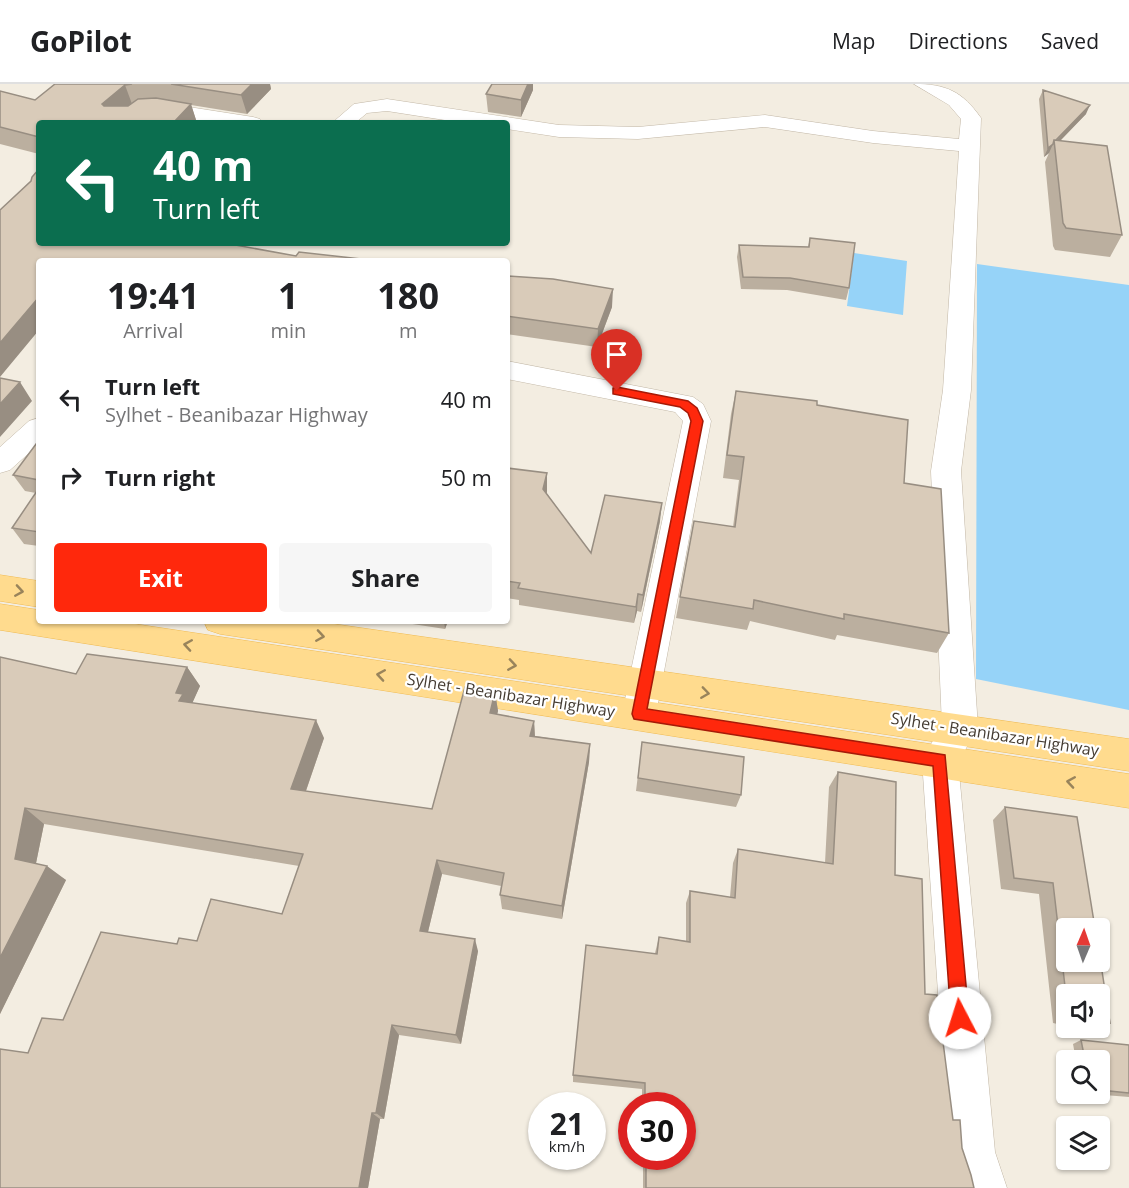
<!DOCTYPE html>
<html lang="en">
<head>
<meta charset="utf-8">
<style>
  body { margin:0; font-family:"Open Sans",sans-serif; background:#f6f6f6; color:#202124; height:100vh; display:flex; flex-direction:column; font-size:22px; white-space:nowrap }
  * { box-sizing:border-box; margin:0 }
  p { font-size:20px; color:#757577 }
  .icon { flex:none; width:33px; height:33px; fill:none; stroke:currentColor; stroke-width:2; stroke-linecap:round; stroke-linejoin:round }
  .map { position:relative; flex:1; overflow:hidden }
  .side { position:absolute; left:36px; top:174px; width:474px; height:366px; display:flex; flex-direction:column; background:#fff; border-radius:6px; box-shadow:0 2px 4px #0004 }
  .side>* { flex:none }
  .top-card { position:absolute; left:36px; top:36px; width:474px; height:126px; border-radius:6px; box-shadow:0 2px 4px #0004; background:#0b6e4f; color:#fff; overflow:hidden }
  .needle { width:39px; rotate:2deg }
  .buttons { position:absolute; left:1056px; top:834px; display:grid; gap:12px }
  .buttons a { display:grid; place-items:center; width:54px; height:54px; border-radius:6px; background:#fff; box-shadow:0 2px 4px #0004; font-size:30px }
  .speed { position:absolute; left:528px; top:1008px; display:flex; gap:12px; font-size:30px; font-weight:700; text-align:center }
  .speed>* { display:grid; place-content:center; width:78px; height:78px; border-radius:50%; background:#fff; box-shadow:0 2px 4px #0004; line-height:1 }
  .speed small { font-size:15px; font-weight:400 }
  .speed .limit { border:9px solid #d22; background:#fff; color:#111 }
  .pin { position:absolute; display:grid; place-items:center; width:51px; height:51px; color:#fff; margin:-62px -26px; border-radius:50% 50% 50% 0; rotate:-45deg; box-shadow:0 0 6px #0007 }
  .pin .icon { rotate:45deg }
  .me { position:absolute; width:66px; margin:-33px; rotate:355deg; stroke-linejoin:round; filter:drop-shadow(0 0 4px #0008) }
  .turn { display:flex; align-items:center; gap:21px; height:126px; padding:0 18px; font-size:27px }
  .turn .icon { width:78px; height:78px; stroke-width:2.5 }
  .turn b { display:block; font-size:42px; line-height:51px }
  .eta { display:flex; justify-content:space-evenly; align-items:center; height:102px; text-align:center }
  .eta b { font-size:36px; font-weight:700; line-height:42px }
  .button { display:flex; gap:12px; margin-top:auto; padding:12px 18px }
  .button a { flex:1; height:69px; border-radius:6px; background:#ff280c; color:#fff; font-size:24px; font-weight:700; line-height:69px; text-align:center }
  .button a+a { background:#f6f6f6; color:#202124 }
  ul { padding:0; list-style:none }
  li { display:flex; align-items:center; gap:18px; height:78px; padding:0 18px }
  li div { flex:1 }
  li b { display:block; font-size:22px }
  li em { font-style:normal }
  header { display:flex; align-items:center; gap:36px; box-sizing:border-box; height:84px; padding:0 30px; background:#fff; border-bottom:2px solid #e0e0e0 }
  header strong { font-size:28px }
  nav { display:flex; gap:33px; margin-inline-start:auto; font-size:21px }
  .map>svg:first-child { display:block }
  .water { fill:#96d3f8 }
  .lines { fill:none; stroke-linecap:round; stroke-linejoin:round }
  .minor-casing { stroke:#c2b7a6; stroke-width:1 }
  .primary-casing { stroke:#f0bb52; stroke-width:1 }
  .minor { fill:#fff; fill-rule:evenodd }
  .primary { fill:#ffdb8e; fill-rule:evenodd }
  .wall { fill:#bbaf9f }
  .shaded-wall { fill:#988e82 }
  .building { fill:#d9cbb9; stroke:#988e82; stroke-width:1.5 }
  .oneway { stroke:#99845b }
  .route { fill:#ff280c; stroke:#a61a08; stroke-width:1.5 }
  .labels { text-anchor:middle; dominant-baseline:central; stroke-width:4.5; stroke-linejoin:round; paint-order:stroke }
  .street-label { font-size:16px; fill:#453c32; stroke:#fff }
</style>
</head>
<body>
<header>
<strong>GoPilot</strong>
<nav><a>Map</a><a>Directions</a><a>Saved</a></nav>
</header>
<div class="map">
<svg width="1129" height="1104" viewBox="0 0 1129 1104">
  <rect width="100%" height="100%" fill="#f3ede1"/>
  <path class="water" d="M854,169l53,8 -4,54 -56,-9z
    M977,180l152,21v425l-153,-31z"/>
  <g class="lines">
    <g class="minor-casing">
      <path id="minor" d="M914,0c32,0 48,7 67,34l-10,272 -10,81 17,257 -20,34 37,390 12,36h-46l-12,-36 -27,-392 20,-35 -11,-254 12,-81 16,-239 -86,-8 -108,-16 -127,12 -79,-2 -52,-8v-6h-43l-77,-12 -20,2 -12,10h-23l22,-19 33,-5 172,26 79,2 127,-12 108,16 86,8 2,-20 -12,-14z
        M163,19l90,14 7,2 3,4h-50l-50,-8 -19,1 -9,7h-23l20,-17z
        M507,277l186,36 10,7 8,17 -55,293 -5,11 -12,4 -12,-4 -5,-11 61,-293 -8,-9 -168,-33z
        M39,334v26l-29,26 -10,3v-26l29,-26z"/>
    </g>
    <g class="primary-casing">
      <path id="primary" d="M0,491l39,6v26l-39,-6z
        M0,520l39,6v11h76l1014,153v34l-1129,-178z
        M204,537h109l816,118v32l-909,-137 -12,-4z"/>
    </g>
    <use href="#minor" class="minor"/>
    <use href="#primary" class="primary"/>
  </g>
  <path class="wall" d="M55,0h215l1,5 -24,25 -56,-9 6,18h-158v31l-39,-10v-53l35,9z
    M492,0h41v6l-12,27 -33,-5 -2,-18z
    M1043,6l43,24 -25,26 61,95 -12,22 -55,-7 -2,-4 -8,-84 4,-9 -5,4 -5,-58z
    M810,154l39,50 -3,12 -59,-10 -46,-1 -4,-32 2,-12 69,2z
    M507,195l105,28 -15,40 -90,-13z
    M736,307l81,14 87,78 45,150 -12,20 -100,-18 -2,5 -85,-19 -3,9 -71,-12 18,-97 39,6 6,-47 -16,-2 8,-64z
    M39,356v106l-15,-2 -12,-16 24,-35 -11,-2 -12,-16z
    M507,384l40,23v3l44,59 69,-32 -19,91 -4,-1 -3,12 -115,-18v-5l-12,-2z
    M406,537h42l-3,8 -39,-6z
    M0,573l76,17 111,-7 13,19 -8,17 132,35 -18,53 126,18 63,-117 3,19 -1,3 37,7 1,15 55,8 -1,18 -27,157 -60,-10 -2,-14 1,-9 -59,-12 -14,58 50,19 -17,93 -62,-9 -15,84h-4l-12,69h-368l28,-135 35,-33 114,-76 20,-3 85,-27 17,-48 -255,-42 -8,39 30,17 -66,134z
    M642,658l99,53 -5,12 -100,-16z
    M838,688l57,103 30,119 28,126 21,68h-331v-32h39v-50h-40v-17l-69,-7v-7l82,-122 4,-16 27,4v-38l4,-12 40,6 3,-34 5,-14 87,14 4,-76z
    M1005,723l72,10 33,206 -10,4v-33h-34v32l-13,-3 -14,-129 -38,-5 -8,-69z
    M1077,944h22l-6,2z
    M1081,956l48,5v52l-37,-3h8v-34h-24l-3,-16z"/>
  <path class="shaded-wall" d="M252,0h18l1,5 -24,25 -6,-19z
    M528,0h5v6l-12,27v-17z
    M125,1l7,19 -22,19 -8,-19z
    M191,20l6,19h-24z
    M1090,21l-4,9 -31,32v-4z
    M1053,60l-4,9 -5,4 4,-9z
    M613,205l-1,18 -15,40 1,-18z
    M39,213v33l-39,47v-34z
    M20,298l12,19 -32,36v-33z
    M547,389v18l-3,17 -1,-19z
    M662,419l-2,18 -19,91 2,-17z
    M638,510l-1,17 -3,12 2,-16z
    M444,537h4l-3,8z
    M187,583l13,19 -9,20 -12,-5 -3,-8z
    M495,608l3,19 -5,20 -3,-18z
    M316,636l8,18 -23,67 -10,-16z
    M534,637l1,18 -5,-3z
    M590,660l-1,18 -27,157v-13z
    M25,724l19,16 -10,49 -19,-14z
    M437,776l5,14 -17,70 -5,-13z
    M47,782l19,14 -66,134v-56z
    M475,855l3,12 -17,93 -5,-9z
    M392,941l7,10 -15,84 -8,-6z
    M372,1029l8,6 -12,69h-9z"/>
  <path class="building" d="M55,0h77l-7,1 -23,19 2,2h24l10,-7 18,-1 35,6 -18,19h-134v14l-39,-10v-36l35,9z
    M171,0h81l-11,11z
    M492,0h36l-7,16 -35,-6z
    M1043,6l47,15 -34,35h-2l-1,4 -5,4z
    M1054,56l53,6 15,89 -56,-7 -3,-5z
    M39,85v74l191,1 66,12 3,-4 80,9h-340v36l-39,46v-133l31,-29 1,-4z
    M810,154l45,5 -6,45 -59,-10 -47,-1 -4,-32 70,2z
    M508,192l45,3 60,10 -15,40 -91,-13v-37z
    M0,294l20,4 -20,22z
    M736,307l81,10v4l91,15 -4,63 37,6 8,144 -105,-19v5l-90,-19 -1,9 -73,-12 14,-76 41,6 9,-70 -17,-2z
    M39,356v40l-26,-5z
    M507,384l40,5 -4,16 48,64 14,-58 57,8 -19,92 -5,-1 -2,13 -118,-19 2,-5 -13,-2z
    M39,404v44l-27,-4z
    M87,570l100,13 -11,26 7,1 -4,7 137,19 -25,69 141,20 33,-122 30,5 -5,21 44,8 -4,15 60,8 -28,162 -62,-11 4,-22 -67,-13 -17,71 55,8 -19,96 -64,-10 -16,88h-4l-13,75h-359v-139l28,4 14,-35 21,2 38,-88 76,12 2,-6 18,3 14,-42 71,15 21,-60 -278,-46 -10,51 32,7 -47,92v-301l76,17z
    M642,658l102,15 -3,38 -103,-17z
    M838,688l58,10 -1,93 27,4 3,115 12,1 16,125h7l2,28 9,27 3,13h-328v-32h36v-50h-37v-23l-72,-8 13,-130 71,9 2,-17 31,5v-51l45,7 3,-49 95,15z
    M1005,723l72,10 18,111h-29v34h34v-4l10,65 -10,-2v-27l-34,1 -13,-112 -39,-5z
    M1081,956l48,5v48l-29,-3v-30h-15z"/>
  <defs><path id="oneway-chevron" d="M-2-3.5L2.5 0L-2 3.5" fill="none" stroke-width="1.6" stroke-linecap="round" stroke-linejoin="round" transform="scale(1.5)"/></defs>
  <g class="oneway">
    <use href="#oneway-chevron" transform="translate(19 507) rotate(9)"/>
    <use href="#oneway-chevron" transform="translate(320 552) rotate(9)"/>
    <use href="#oneway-chevron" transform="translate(188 561) rotate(-171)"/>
    <use href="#oneway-chevron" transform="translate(512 581) rotate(9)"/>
    <use href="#oneway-chevron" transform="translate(381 591) rotate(-171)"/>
    <use href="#oneway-chevron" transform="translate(705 609) rotate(8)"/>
    <use href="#oneway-chevron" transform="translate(1071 698) rotate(-171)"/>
  </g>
  <path class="route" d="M617,303l71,14 9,7 6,13 -56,288 298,46 24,263 -3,6 -6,3 -6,-3 -3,-6 -18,-252 -299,-47 -2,-5 59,-293 -3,-8 -8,-6 -67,-13v-6z"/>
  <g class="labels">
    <g class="street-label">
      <text transform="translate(511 611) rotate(9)">Sylhet - Beanibazar Highway</text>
      <text transform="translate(995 650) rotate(9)">Sylhet - Beanibazar Highway</text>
    </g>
  </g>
</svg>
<div class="buttons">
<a><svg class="needle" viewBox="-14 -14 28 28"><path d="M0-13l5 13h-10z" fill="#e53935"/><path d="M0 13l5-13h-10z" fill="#757577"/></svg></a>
<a><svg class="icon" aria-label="sound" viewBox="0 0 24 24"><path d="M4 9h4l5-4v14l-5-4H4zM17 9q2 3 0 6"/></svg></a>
<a><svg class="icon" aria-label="search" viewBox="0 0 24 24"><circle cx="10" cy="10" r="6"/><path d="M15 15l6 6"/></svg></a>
<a><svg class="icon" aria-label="layers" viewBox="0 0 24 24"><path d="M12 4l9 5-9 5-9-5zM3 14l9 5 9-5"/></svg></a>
</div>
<div class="speed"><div>21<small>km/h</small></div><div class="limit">30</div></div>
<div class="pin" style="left:617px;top:307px;background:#d93025"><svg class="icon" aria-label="arrive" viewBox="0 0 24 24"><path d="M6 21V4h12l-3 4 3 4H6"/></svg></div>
<svg class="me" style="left:960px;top:934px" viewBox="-20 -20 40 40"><circle r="19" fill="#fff"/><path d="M0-13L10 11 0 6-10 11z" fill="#ff280c"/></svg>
<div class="top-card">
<div class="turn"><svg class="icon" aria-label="left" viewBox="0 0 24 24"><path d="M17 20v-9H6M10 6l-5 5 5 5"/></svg><div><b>40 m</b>Turn left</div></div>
</div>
<section class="side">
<div class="eta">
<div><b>19:41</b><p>Arrival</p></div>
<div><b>1</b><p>min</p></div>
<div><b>180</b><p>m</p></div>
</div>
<ul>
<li><svg class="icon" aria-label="left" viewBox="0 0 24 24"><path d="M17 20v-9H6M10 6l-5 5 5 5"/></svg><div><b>Turn left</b><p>Sylhet - Beanibazar Highway</p></div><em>40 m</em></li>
<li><svg class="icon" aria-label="right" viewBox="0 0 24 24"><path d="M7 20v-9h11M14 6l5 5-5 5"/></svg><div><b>Turn right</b></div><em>50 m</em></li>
</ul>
<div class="button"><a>Exit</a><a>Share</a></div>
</section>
</div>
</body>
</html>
